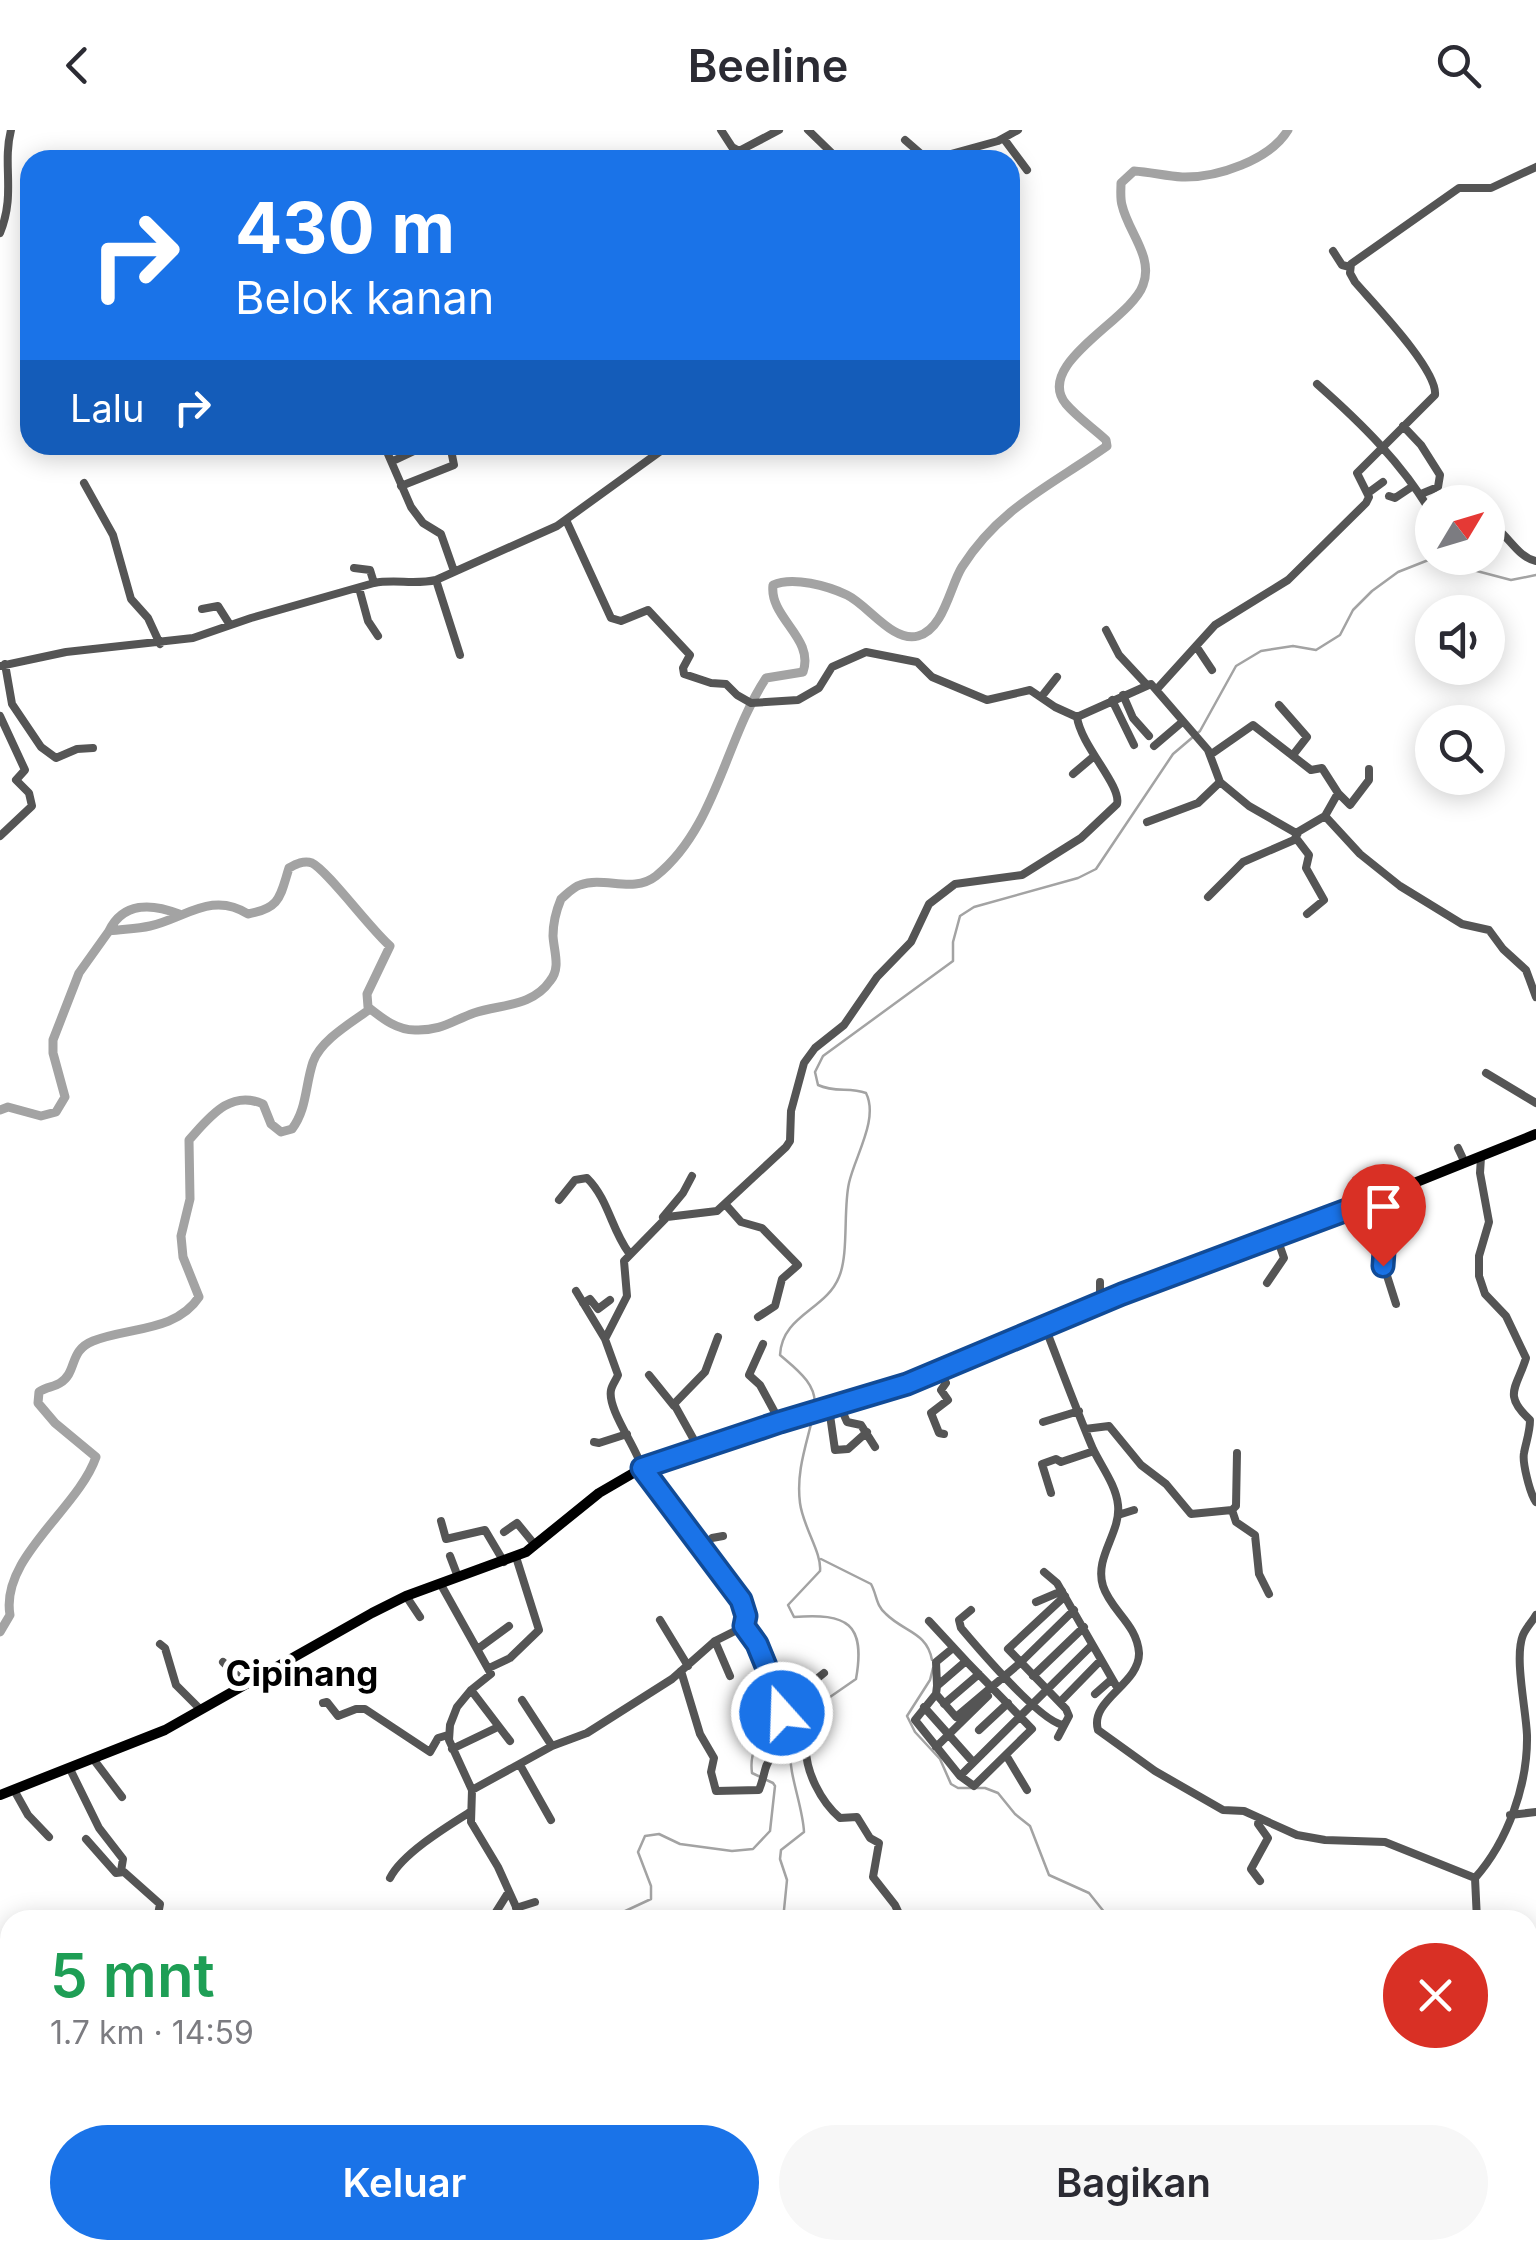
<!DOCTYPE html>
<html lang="id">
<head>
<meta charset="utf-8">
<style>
  body { margin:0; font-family:Inter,sans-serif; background:#f7f7f7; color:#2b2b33; height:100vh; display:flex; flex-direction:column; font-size:38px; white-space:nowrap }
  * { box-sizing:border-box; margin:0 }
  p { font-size:32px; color:#7c7c81 }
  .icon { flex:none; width:55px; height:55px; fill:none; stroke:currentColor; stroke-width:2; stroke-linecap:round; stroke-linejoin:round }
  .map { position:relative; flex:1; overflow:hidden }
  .side { position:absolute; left:0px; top:1780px; width:1538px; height:350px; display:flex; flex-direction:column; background:#fff; border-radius:30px 30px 0 0; box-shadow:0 5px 25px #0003 }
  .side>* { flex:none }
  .top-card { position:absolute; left:20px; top:20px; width:1000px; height:305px; border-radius:30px; box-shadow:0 5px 25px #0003; background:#1a73e8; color:#fff; overflow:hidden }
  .needle { width:65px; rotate:52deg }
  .controls { position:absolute; left:1415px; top:355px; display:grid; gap:20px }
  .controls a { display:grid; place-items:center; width:90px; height:90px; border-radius:50%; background:#fff; box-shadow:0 5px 25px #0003; font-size:50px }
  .pin { position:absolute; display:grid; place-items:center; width:85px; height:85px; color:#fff; margin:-102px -42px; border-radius:50% 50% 50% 0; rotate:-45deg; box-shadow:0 0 10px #0007 }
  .pin .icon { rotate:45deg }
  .me { position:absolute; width:110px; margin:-55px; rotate:340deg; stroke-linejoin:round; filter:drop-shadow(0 0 8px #0008) }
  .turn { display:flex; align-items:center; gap:35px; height:210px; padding:0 50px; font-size:45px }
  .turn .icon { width:130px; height:130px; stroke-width:2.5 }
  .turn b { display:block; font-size:70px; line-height:85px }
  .then { display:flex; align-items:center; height:95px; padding:0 50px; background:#0003; gap:20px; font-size:38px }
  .round { display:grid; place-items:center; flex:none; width:105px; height:105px; border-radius:52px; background:#f7f7f7 }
  .head { display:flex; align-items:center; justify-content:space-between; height:170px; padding:0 50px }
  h1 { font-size:60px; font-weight:600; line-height:75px; color:#1e9e55 }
  .action { display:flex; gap:20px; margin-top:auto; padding:20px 50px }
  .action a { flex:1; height:115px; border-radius:60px; background:#1a73e8; color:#fff; font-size:40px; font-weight:600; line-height:115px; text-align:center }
  .action a+a { background:#f7f7f7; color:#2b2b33 }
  header { display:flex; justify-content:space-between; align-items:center; height:130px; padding:0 50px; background:#fff; font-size:45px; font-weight:600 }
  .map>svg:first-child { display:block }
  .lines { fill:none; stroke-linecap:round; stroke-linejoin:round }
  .stream { stroke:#a3a3a3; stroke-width:2.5 }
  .river { stroke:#a3a3a3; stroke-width:9 }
  .minor { stroke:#555; stroke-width:8 }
  .major { stroke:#000; stroke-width:10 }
  .route-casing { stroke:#114b97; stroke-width:25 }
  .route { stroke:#1a73e8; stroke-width:18 }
  .labels { text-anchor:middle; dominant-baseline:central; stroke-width:10; stroke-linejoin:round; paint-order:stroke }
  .quarter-label { font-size:35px; font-weight:bold; fill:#000; stroke:#fff }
</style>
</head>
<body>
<header><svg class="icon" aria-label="back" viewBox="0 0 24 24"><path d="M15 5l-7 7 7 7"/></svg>Beeline<svg class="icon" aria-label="search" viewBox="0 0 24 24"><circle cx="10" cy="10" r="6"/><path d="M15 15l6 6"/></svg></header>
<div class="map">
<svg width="1536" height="2130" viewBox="0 0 1536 2130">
  <rect width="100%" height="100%" fill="#fff"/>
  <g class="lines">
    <path class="stream" d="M814,1278c5,-23 -19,-40 -34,-53 2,-40 46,-45 59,-78 10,-23 4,-68 10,-94 6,-27 30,-64 17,-90 -17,-6 -31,0 -48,-8l-3,-13 8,-16 130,-95v-19l7,-26 14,-9 104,-29 18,-9 77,-115 27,-23 36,-65 25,-15 32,-5 23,4 24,-15 13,-25 19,-19 26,-19 33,-13 80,21 25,-5
      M821,1429l50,25c6,11 5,22 15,30 18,18 41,18 46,46
      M933,1538l-3,12 -23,36 8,16 25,27 11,25 7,4h27l13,5 17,21 15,12 19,49 40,18 16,20 21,7
      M786,1590l44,-23 26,-18c10,-56 -9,-66 -62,-62l-6,-12 32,-34c2,-18 -17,-44 -20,-68 -4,-31 6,-57 13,-87
      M606,1790l45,-21v-13l-13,-34 7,-16 14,-2 21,10 52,7 21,-2 17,-18 5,-45 -2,-3 -21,-10c-3,-23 7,-38 27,-49
      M783,1790l4,-40 -7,-21 1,-9 23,-18c-1,-25 -16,-60 -13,-79
      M524,2120l3,10
      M1017,2120l7,10
      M1322,2120l2,10"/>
    <path class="river" d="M109,801c14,-29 42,-28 70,-17
      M0,980l8,-3 33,9 15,-4 9,-15 -12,-44v-13l26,-67 30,-42c14,-2 28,-2 41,-5 35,-8 62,-35 98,-12 33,-6 32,-18 41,-46 7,-4 15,-8 23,-5 15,7 59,67 78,83l-23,48 1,13c14,11 28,23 47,23 26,1 37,-9 59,-17 27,-9 58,-6 76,-32 11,-13 4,-29 3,-45 0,-13 3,-25 8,-37 5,-4 12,-12 19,-14 25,-9 53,9 76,-9 60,-48 69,-136 110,-198l37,-6c12,-34 -34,-54 -30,-87 20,-9 55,1 74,10 21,10 46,48 71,41 26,-7 32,-50 44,-69 38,-60 90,-82 145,-121l-1,-6c-13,-12 -29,-23 -40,-36 -33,-40 65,-84 77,-119 11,-28 -15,-53 -21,-80 -2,-7 -1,-15 -1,-22l13,-12c16,1 32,5 48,6 35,1 88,-17 106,-47
      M0,1502l10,-17c-10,-57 68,-106 86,-158l-41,-34 -17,-20 1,-11c7,-5 15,-5 21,-9 18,-11 8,-32 33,-42 35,-14 83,-9 106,-44l-16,-40 -2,-21 9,-37 -1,-59c20,-22 41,-51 74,-36l8,20 10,8 11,-3c15,-20 13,-43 21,-67 8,-22 38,-39 57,-53"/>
    <path class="minor" d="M721,0l11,17 7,4 40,-21
      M808,0l31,30
      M1004,9l23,31
      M905,10l23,20
      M929,30l69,-19 20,-11
      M0,103c16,-39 2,-68 11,-103
      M1333,121l9,14 8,2
      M1317,254c44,39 85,79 115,130
      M1403,296l18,19 19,30 -2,12 -17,7
      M384,315l27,62 12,16 18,11 13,37
      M393,331l34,-16
      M84,353l29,52 18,64 17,19 12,26
      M401,356l53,-21 -4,-20
      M1368,363l15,-11
      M1389,366l6,2 18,-12
      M566,390l45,98 10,3 27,-11 42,45 -7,13 1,6 27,9 15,1 11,11 14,8 47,-3 21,-12 13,-21 34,-15 51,10 15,15 55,23 43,-10 25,17 22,10 74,-33 57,66 12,32 29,24 47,27 29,-17 35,38 40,32 62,38 27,6 14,19 23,21 10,27
      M1488,393c19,8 28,34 48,38
      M354,438l16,2 4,13
      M436,450l24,75
      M359,458l9,33 10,15
      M202,479l16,-3 12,19
      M1106,500l13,25 27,29
      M1196,516l16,24
      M5,534l7,40 29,43 15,11 21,-9 16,-1
      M0,536l66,-14 127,-14 58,-20 123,-35c21,-4 41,2 62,-3l121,-54 112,-81
      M1157,559l58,-64 73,-45 78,-77 3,-6 -12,-24 78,-78c3,-25 -62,-92 -80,-113l-5,-9 1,-9 108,-76h32l45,-21
      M1123,565l10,23 16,18
      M1042,566l15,-19
      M1112,570l22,45
      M1279,575l28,32 -14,18
      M0,586l25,54 -9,10 13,13 3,13 -32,30
      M1154,616l27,-23
      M1210,625l43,-30 58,45 11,-2 16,25 -13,23
      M1073,644l20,-17
      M1338,663l12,12 19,-25v-11
      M1147,692l51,-19 22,-21
      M1296,708l13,17 -3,13 18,32 -17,14
      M1208,767l35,-35 51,-22 4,-7
      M1486,943l50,30
      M1458,1018l7,15
      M1481,1027l-1,16 9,49 -10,34v20l6,18 21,22 20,42c-9,30 -24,36 4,62 0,12 -4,22 -6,33 -2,9 6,41 12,49
      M1395,1062l2,14 -11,16 -4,38 14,44
      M559,1070l16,-20 12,-2c22,22 24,51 42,75
      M1364,1073l-8,-23 13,-6
      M726,1075l15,17 21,6 36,37 -16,14 -7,27 -17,11
      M663,1087l20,-24 9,-17
      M1267,1153l17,-25 -7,-20
      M576,1161l29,48
      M583,1173l7,-4 8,10 12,-9
      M1100,1174v-22
      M1045,1197c16,41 31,82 48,122 8,17 23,36 25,56 3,28 -24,52 -15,81 8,25 34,38 36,67 1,31 -50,47 -41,77l57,41 68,39 21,1 53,24 28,5 60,2 90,36
      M763,1214l-14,31 11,10 20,37
      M938,1241l8,12 -5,7 7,10 -17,13 8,20 5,1
      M649,1245l25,31
      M840,1276l7,16 14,3 14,22
      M829,1278l6,42 13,-1 19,-17
      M1043,1292l36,-11
      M1085,1299l24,-3 32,39 25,19 25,30 41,-4 4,12 19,13 4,39 10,20
      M594,1312l5,1 28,-9
      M699,1319l-25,-45 31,-32 13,-35
      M1051,1363l-9,-29 14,-5 5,3 33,-11
      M1232,1380l4,-4 1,-53
      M1118,1385l16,-5
      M441,1391l5,18 39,-9 19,32
      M504,1402l13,-9 18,22
      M702,1418l10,-10 11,-2
      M450,1426l8,21
      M1044,1442l13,11 61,106
      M440,1453l51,91 -20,16 -14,17 -7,18 -1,15 23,50 -1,32 27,45 24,53
      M406,1466l14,21
      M1036,1472l26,-11
      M971,1480l-12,10 2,8c17,20 81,96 103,97
      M660,1490l28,46
      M929,1491l37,40
      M744,1496l38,70 21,-6 21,-17
      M715,1511l15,35
      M160,1514l5,4 11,37 25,25
      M479,1518l30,-22
      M966,1531l66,68 -58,57 -14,-10 -45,-56 21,-26 1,-8z
      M223,1532l23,22
      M489,1538l21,-10 29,-28 -23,-73
      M681,1541l19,63 14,24 -3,14 5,19 43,-1c10,-24 1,-35 35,-39l-12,-34 4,-20
      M1033,1546l51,-49
      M937,1555l-1,-23 17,-14
      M471,1560l39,51
      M936,1564l20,23 64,-54 54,-53
      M1095,1564l17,-15
      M522,1570l30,46
      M1060,1572l41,-42
      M323,1573l4,-1 11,14 18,-7h9l65,43 8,-14 10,-3
      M944,1574l35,-30
      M924,1577l49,55
      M979,1600l29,-27
      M789,1603l17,13c-1,25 15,56 34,72l17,-1 13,21 9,5 -6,34 22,28 7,15
      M1058,1607l11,-21 -3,-7 -58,-60 57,-53
      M936,1617l52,-51
      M452,1619l46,-22
      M1006,1625l21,35
      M94,1630l28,37
      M520,1635l31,55
      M70,1639l29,59 24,31 -2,12
      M960,1646l132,-131
      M14,1660l14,25 21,22
      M472,1660l80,-44 35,-13 85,-54 43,-38 26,-13 5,-6 -1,-14 -14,-24 -89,-116c-5,-20 -35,-59 -31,-78 1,-5 5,-10 7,-15l-13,-36 22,-43 -3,-35 43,-44 50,-6 69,-64 4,-6 1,-30 13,-48 11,-15 29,-23 33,-48 34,-35 18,-38 26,-20 67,-9 59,-37 36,-34c5,-18 -36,-58 -40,-87
      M1510,1685l26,-3
      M1259,1689l-1,5 10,14 -17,31 9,12
      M86,1709l30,34 8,-1 36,32 -3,16
      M390,1748c12,-24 56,-51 80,-66
      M1475,1748c33,-37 53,-94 52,-143 -1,-26 -13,-78 -4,-100 3,-7 9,-13 13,-20
      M1475,1748l2,42
      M516,1778l19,-6
      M491,1790l17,-27
      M1528,2025l8,-3
      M0,2093l10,-9
      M662,2120l1,10
      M1131,2120l4,10
      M1393,2120l11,10
      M1518,2120l3,6 12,4
      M315,2130l5,-10
      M727,2130l4,-10
      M811,2130l2,-10
      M1369,2130l9,-10"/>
    <path class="major" d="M0,1665l165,-65 207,-117 34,-17 120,-44 73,-59 43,-25 138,-46 127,-37 215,-91 155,-56 259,-104"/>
  </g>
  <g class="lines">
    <g class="route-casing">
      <path id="route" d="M782,1583l4,-16 -11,-9 -18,-44 -13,-18 2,-10 -5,-16 -99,-132 138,-46 127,-38 215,-90 273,-102 2,14 -11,16 -3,44"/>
    </g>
    <use href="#route" class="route"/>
  </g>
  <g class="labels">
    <g class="quarter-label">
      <text x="302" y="1543">Cipinang</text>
    </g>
  </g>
</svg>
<div class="controls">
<a><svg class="needle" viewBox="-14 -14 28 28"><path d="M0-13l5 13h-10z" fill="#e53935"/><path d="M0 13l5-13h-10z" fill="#7c7c81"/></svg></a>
<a><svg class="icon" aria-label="sound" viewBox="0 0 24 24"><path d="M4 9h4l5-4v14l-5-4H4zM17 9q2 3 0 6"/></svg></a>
<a><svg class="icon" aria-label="search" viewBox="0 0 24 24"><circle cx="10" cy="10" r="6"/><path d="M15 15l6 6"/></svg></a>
</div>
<div class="pin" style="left:1383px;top:1136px;background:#d93025"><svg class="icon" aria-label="arrive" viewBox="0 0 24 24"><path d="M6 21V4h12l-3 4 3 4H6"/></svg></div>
<svg class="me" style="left:782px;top:1583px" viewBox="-20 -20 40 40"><circle r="17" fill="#1a73e8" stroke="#fff" stroke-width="3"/><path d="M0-11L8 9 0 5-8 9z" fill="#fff"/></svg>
<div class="top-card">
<div class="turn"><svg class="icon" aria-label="right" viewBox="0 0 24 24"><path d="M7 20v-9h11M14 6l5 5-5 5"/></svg><div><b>430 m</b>Belok kanan</div></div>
<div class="then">Lalu<svg class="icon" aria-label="right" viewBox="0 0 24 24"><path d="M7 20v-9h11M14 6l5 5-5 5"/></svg></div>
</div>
<section class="side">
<div class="head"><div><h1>5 mnt</h1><p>1.7 km · 14:59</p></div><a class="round" style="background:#d93025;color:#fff"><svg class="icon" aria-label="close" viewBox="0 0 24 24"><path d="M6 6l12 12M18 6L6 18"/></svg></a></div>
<div class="action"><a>Keluar</a><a>Bagikan</a></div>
</section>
</div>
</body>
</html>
